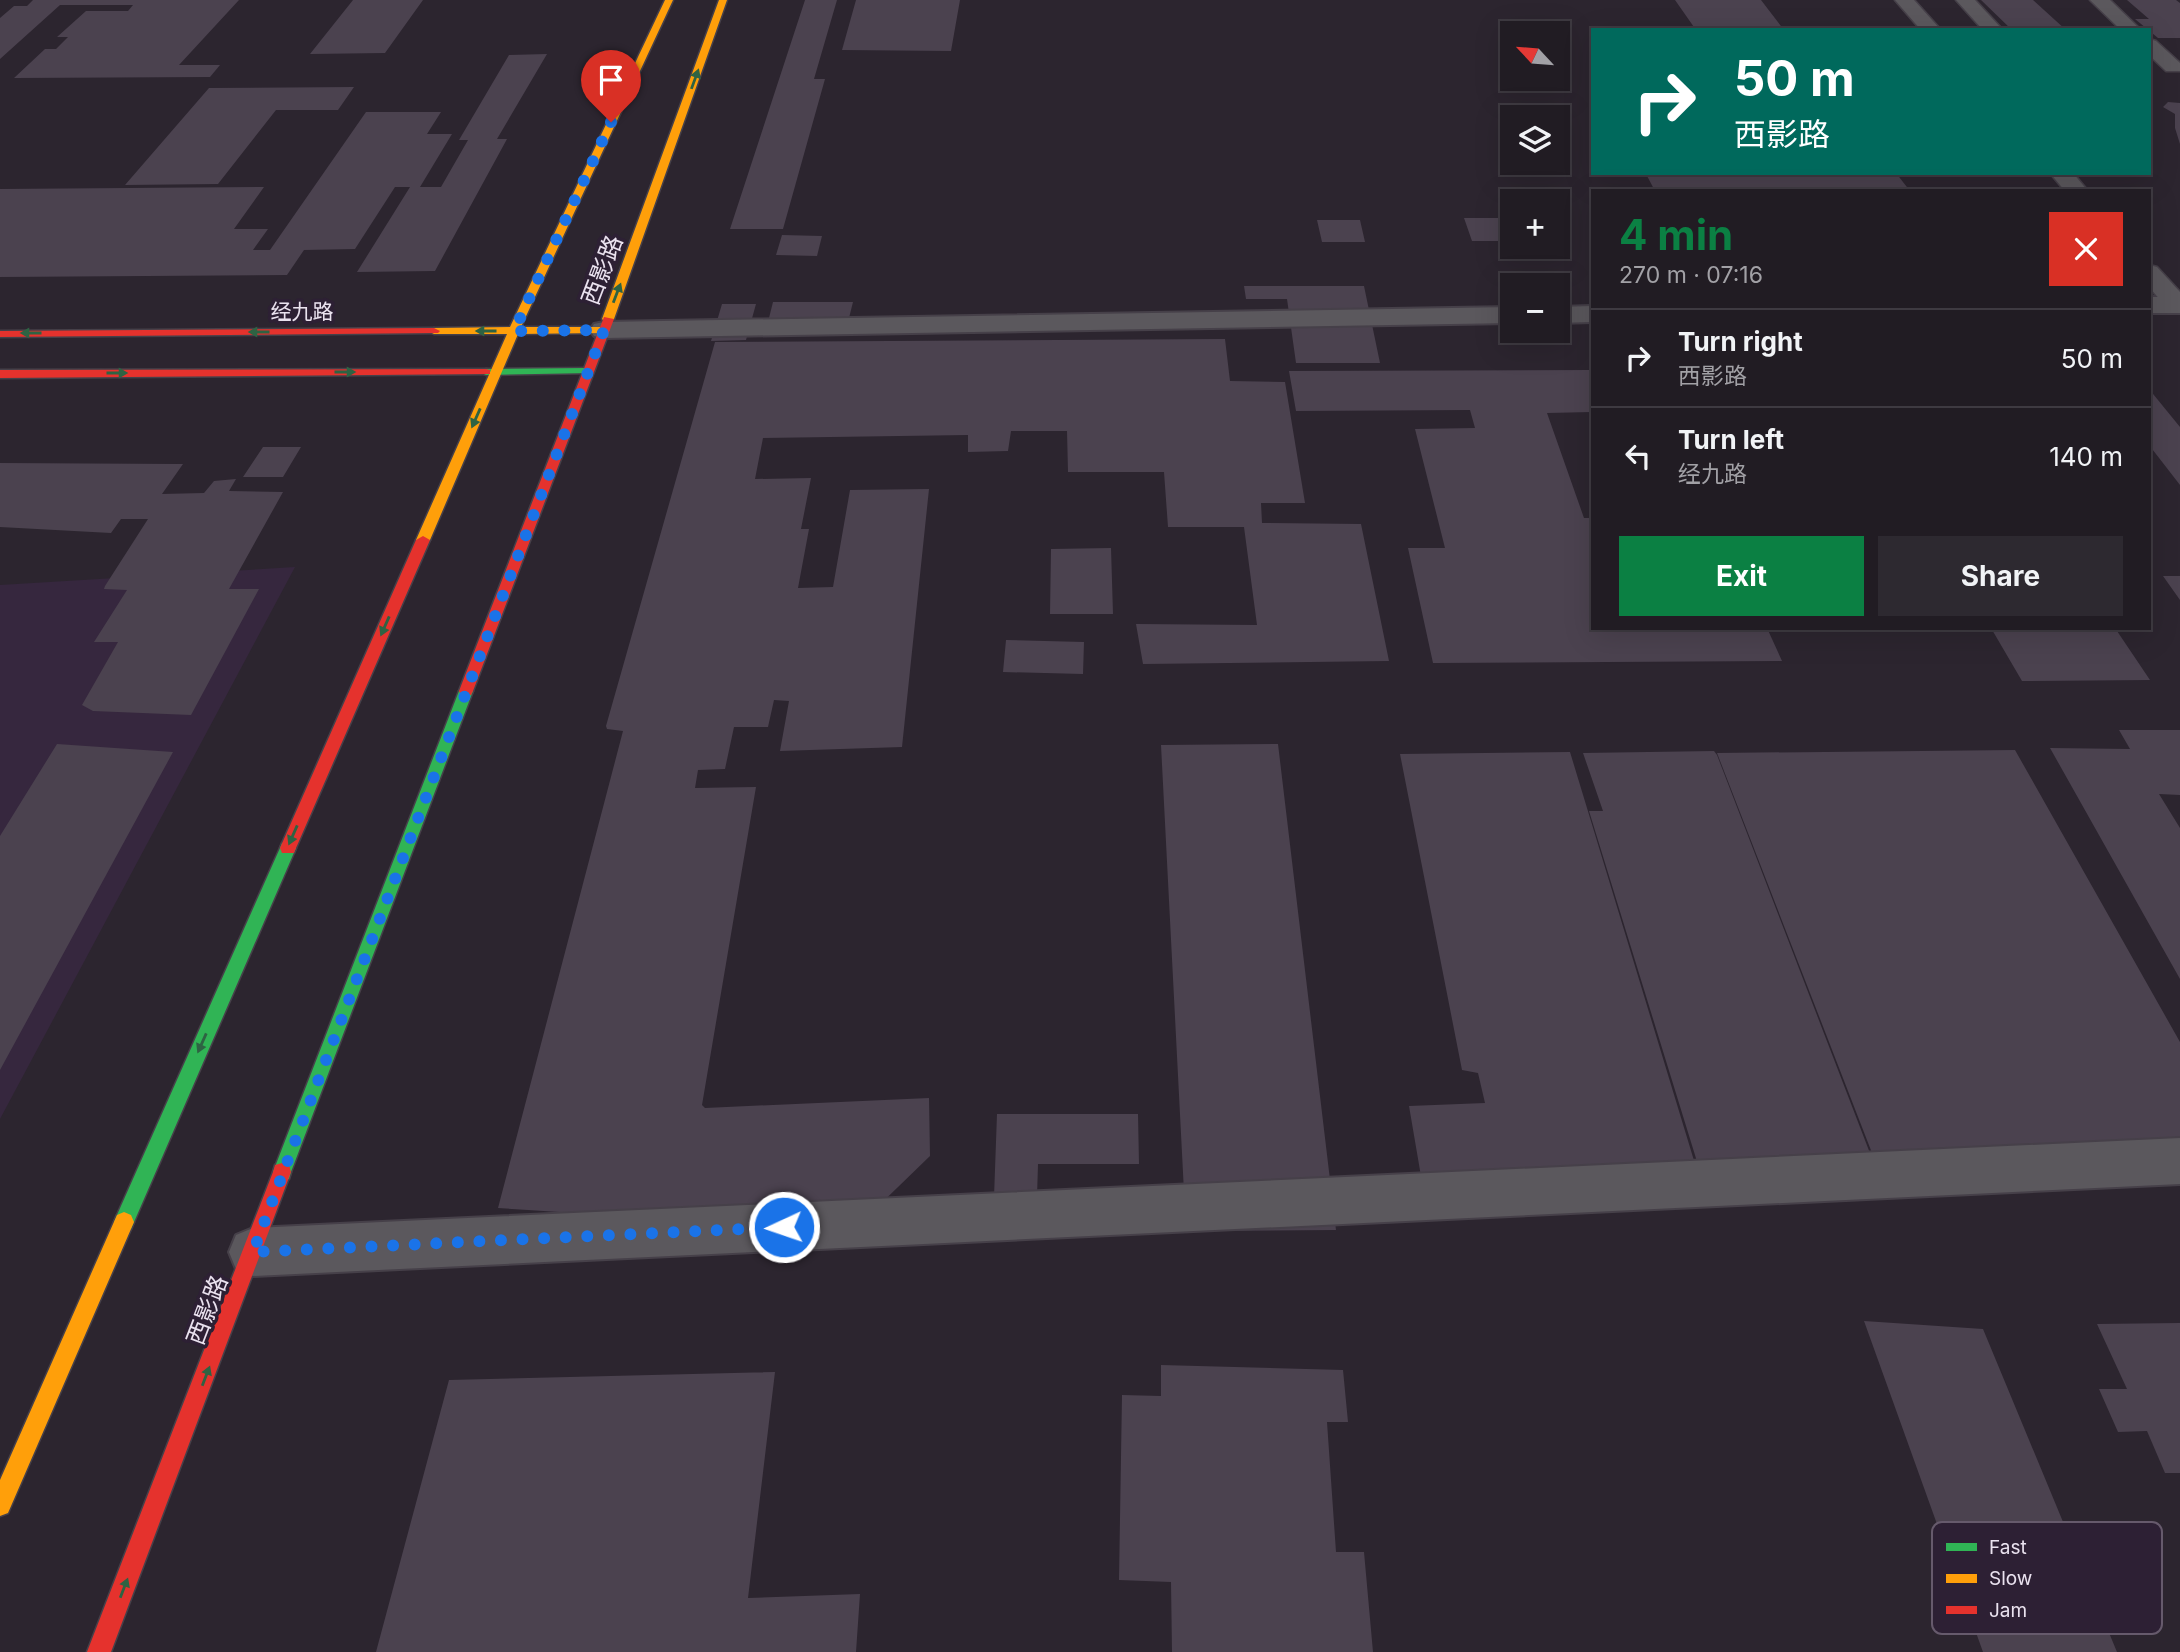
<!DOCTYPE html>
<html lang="en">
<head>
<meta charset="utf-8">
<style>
  body { margin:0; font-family:Inter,"Noto Sans SC",sans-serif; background:#2d2930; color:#f1f3f6; height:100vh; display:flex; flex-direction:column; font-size:26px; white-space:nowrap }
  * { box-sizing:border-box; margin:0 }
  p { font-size:23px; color:#a2a1a6 }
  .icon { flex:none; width:38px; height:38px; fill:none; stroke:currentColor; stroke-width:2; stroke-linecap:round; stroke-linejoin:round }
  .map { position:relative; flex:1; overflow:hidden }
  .details { position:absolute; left:1591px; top:189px; width:560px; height:441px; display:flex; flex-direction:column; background:#211c23; border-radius:0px; box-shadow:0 7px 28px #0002,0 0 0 2px #3e3a41 }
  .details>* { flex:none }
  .hud { position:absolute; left:1591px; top:28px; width:560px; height:147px; border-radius:0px; box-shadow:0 7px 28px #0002,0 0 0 2px #3e3a41; background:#00695c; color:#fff; overflow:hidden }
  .needle { width:46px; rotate:296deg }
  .controls { position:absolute; left:1500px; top:21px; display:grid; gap:14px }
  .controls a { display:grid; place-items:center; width:70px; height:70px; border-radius:0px; background:#211c23; box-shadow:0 7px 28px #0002,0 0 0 2px #3e3a41; font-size:35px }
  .pin { position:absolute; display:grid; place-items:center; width:60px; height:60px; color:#fff; margin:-72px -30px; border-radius:50% 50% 50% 0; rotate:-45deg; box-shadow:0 0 7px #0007 }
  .pin .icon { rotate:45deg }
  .me { position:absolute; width:77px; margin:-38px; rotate:267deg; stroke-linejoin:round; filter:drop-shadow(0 0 5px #0008) }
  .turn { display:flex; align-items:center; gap:24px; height:147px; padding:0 28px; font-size:32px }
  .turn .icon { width:91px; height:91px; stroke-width:2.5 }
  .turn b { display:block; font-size:49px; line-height:60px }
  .round { display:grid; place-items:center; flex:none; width:74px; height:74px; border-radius:0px; background:#2d2930 }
  .head { display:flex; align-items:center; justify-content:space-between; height:119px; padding:0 28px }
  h1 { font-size:42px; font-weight:700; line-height:52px; color:#0b8043 }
  .button { display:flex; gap:14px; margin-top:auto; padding:14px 28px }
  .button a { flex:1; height:80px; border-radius:0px; background:#0b8043; color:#fff; font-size:28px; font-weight:700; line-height:80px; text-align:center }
  .button a+a { background:#2d2930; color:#f1f3f6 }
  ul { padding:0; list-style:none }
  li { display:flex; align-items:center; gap:21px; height:98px; padding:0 28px; border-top:2px solid #3e3a41 }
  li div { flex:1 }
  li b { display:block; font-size:26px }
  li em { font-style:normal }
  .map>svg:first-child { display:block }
  .built { fill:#36273e }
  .building { fill:#4b424f }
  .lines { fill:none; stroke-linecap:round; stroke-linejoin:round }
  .lane-casing { stroke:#464049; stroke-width:3 }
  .street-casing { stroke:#464049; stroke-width:4 }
  .fast-casing { stroke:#464049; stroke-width:3 }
  .slow-casing { stroke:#464049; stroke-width:3 }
  .jam-casing { stroke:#464049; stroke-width:3 }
  .lane { fill:#5b585d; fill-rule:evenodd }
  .street { fill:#5b585d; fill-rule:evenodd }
  .fast { fill:#30b455; fill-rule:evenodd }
  .slow { fill:#ff9f0a; fill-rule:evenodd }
  .jam { fill:#e5322d; fill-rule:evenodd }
  .oneway { fill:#2e6343 }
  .route { stroke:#1a73e8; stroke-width:12; stroke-dasharray:0 21.6 }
  .labels { text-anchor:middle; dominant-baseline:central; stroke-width:7; stroke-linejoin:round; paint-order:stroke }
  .far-street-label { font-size:21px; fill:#eae2ef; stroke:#2d2034 }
  .street-label { font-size:24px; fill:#eae2ef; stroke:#2d2034 }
  .key { fill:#2d2034; stroke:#665a6c; stroke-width:2 }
  .key-label { font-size:19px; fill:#eae2ef }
</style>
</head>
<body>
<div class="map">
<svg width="2180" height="1652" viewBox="0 0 2180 1652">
  <rect width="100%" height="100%" fill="#2c252f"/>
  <path class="built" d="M295,567l-295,552v-534z"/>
  <path class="building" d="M33,0h206l-60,65h41l-10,12 -196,1 31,-29h11l12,-12h-11l29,-26h42l5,-6h-73l-60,54v-41l14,-12h13z
    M353,0h70l-38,53 -75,1z
    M805,0h32l-23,79h11l-42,150h-53z
    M856,0h104l-9,51 -109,-1z
    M1675,0h86l23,30h-88z
    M1981,0h52l33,30h-54z
    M2127,0h49l4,3v35h-22l-23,-19h14z
    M547,54l-50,85h10l-72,132 -78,1 53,-85h-15l-40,62 -51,1 -17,25 -287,2v-88l264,-2 -30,42h34l-15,21h17l96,-138h75l-14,22h25l-32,53h21l27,-47h-9l50,-85z
    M354,87l-16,23h-62l-58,74 -93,1 84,-97z
    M2168,102l12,1v41l-5,-16v-14l-12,-7z
    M1896,173l14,18h-255l-9,-17z
    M1464,218h42l6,23h-40z
    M1317,220h43l5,22h-43z
    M782,235l40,1 -5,20 -41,-1z
    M1244,286h120l16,77h-84l-9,-64h-41z
    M773,302h80l-4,16h-80z
    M722,304h34l-10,36 -35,1z
    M1225,339l5,42 55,1 20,121h-44l1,20 99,1 28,137 -246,3 -7,-40 121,1 -13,-98h-76l-4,-55h-96l-1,-41h-56l-3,20 -40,1v-17l-205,3 -8,41 56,-1 -10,51h8l-11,59 35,-1 17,-97 79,-1 -27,258 -122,4 9,-50 -15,-1 -6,27h-34l-9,42 -27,1 -3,18 61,-1 -54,318 3,3 224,-10 1,58 -64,62 -149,4 -219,-14 125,-477 -16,-2 -1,-3 109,-384z
    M1592,370v42l-45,1 37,105h8v110h175l15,33 -349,2 -25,-115h37l-30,-119 60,-1 -5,-18 -174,1 -7,-40z
    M2149,389l31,38v58l-31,-40z
    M263,447h38l-18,30h-40z
    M0,463l178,1h5l-21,30 42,-1 10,-12 22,-2 -7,12 54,1 -54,97h30l-68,126 -98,-4 -11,-6 36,-63h-24l33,-52 -23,-1 1,-3 43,-67h-27l-10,14 -111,-6z
    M1111,548l2,66h-63l1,-65z
    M2163,576h17v24z
    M1991,628h124l35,52 -128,1z
    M1006,640l78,2 -1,32 -80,-2z
    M2119,730h61v65l-21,-1 21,34v151l-130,-231 80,1z
    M57,744l116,8 -173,318v-234z
    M1278,744l58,486 -150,1 -25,-486z
    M2015,750l165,292v132l-301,-3 -162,-418z
    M1714,751l3,4 161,419 -175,7 -114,-370h14l-20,-58z
    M1570,752l129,425 -276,11 -14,-82 76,-3 -7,-30 -16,-3 -62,-316z
    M997,1114h141l1,50h-101l-1,33h-43z
    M1864,1321l119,8 134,323h-134z
    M2180,1323v150h-15l-18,-42 -29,1 -19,-43h28l-30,-65z
    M1161,1365l182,5 5,52h-21l9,130h28l9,100h-201l-1,-70 -52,-2 3,-185 39,1z
    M775,1372l-27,226 112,-4 -4,58h-480l73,-272z"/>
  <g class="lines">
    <g class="lane-casing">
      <path id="lane" d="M1895,0h19l27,30h-20z
        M1956,0h19l28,30h-20z
        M2090,0h20l31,30h-20z
        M2149,39l7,2 24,22v8h-14l-17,-16z
        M2050,173h23l15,18h-23z
        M2149,265l8,2 23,25v20l-11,-2 -20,-23z"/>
    </g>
    <g class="street-casing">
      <path id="street" d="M2149,297h31v16h-31z
        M1592,306v16l-34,1v-16z
        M1512,307v16l-908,15 -10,-2 -4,-6 4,-6 10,-2z
        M2180,1138v46l-1927,92 -17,-7 -7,-17 7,-17 17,-7z"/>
    </g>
    <g class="fast-casing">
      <path id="fast" d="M588,368l6,3 -2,2 -106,2 -6,-3 6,-3z
        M466,686l7,5 -182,481 -2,7 -7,2 -7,-2 -2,-7 186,-481z
        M288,841l6,2 2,5 -165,381 -7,3 -7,-3 -3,-7 3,-7 163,-367 2,-5z"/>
    </g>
    <g class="slow-casing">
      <path id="slow" d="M665,0h8l-152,327h83l6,3 -6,3 -86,1 -88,206 -7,4 -5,-1 -2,-3 91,-206h-73l-6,-3 6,-3 76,-1z
        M719,0h8l-113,319 -10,2 -2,-2z
        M124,1212l7,3 3,7 -126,291 -8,3v-36l117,-265z"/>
    </g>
    <g class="jam-casing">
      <path id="jam" d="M604,317l10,2 -141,372 -2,4h-10l-2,-4z
        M434,328l6,3 -2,2 -438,4v-6z
        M486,369l4,1v4l-490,4v-8z
        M423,536l7,4 -134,308 -2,5h-12l-2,-5 136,-308z
        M282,1163l7,2 2,7 -180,480h-24l186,-480 2,-7z"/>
    </g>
    <use href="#lane" class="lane"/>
    <use href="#street" class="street"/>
    <use href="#fast" class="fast"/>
    <use href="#slow" class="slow"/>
    <use href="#jam" class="jam"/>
  </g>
  <defs><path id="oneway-solid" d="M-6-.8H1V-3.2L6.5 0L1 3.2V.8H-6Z" transform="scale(1.75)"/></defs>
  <g class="oneway">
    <use href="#oneway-solid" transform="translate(695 79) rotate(-70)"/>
    <use href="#oneway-solid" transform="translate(617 293) rotate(-69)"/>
    <use href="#oneway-solid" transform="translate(486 331) rotate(180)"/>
    <use href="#oneway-solid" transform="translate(259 332) rotate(180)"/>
    <use href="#oneway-solid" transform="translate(31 333) rotate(180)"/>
    <use href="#oneway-solid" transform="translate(345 372)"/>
    <use href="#oneway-solid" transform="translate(117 373)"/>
    <use href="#oneway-solid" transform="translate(476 418) rotate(114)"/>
    <use href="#oneway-solid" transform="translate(385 626) rotate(114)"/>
    <use href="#oneway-solid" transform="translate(293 835) rotate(114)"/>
    <use href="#oneway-solid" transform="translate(202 1043) rotate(114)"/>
    <use href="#oneway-solid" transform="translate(206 1376) rotate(-69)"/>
    <use href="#oneway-solid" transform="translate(124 1588) rotate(-69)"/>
  </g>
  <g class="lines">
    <path class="route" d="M611,122l-97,209 90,-1 -351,922 531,-25"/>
  </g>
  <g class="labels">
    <g class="far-street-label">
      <text x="302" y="311">经九路</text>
    </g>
    <g class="street-label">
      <text transform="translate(602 270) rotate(-69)">西影路</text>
      <text transform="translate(207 1310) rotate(-69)">西影路</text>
    </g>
  </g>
  <rect x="1932" y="1522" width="230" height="112" rx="10" class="key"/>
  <rect x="1946" y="1543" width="31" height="8" fill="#30b455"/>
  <rect x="1946" y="1574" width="31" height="9" fill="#ff9f0a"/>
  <rect x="1946" y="1606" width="31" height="8" fill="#e5322d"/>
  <g class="key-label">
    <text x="1989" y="1554">Fast</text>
    <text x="1989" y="1585">Slow</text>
    <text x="1989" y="1617">Jam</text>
  </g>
</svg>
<div class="controls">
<a><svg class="needle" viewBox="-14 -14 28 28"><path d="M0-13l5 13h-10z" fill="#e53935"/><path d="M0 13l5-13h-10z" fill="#a2a1a6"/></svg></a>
<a><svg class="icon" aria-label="layers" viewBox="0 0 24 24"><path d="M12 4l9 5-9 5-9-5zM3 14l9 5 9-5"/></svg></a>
<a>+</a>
<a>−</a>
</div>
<div class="pin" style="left:611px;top:122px;background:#d93025"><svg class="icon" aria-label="arrive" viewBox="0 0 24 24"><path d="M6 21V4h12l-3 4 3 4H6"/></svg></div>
<svg class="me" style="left:784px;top:1227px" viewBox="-20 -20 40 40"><circle r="17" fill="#1a73e8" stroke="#fff" stroke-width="3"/><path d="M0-11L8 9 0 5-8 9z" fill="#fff"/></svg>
<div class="hud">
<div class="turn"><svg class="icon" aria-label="right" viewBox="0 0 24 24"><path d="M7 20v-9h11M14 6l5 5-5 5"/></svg><div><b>50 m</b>西影路</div></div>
</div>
<section class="details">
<div class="head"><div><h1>4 min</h1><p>270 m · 07:16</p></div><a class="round" style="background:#d93025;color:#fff"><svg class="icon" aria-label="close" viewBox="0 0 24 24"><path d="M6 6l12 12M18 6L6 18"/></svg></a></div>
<ul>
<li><svg class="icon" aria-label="right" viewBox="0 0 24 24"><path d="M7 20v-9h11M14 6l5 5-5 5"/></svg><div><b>Turn right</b><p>西影路</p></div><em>50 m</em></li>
<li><svg class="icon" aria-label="left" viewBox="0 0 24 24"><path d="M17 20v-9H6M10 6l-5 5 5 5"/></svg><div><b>Turn left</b><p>经九路</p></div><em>140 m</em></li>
</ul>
<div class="button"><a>Exit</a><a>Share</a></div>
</section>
</div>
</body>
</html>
